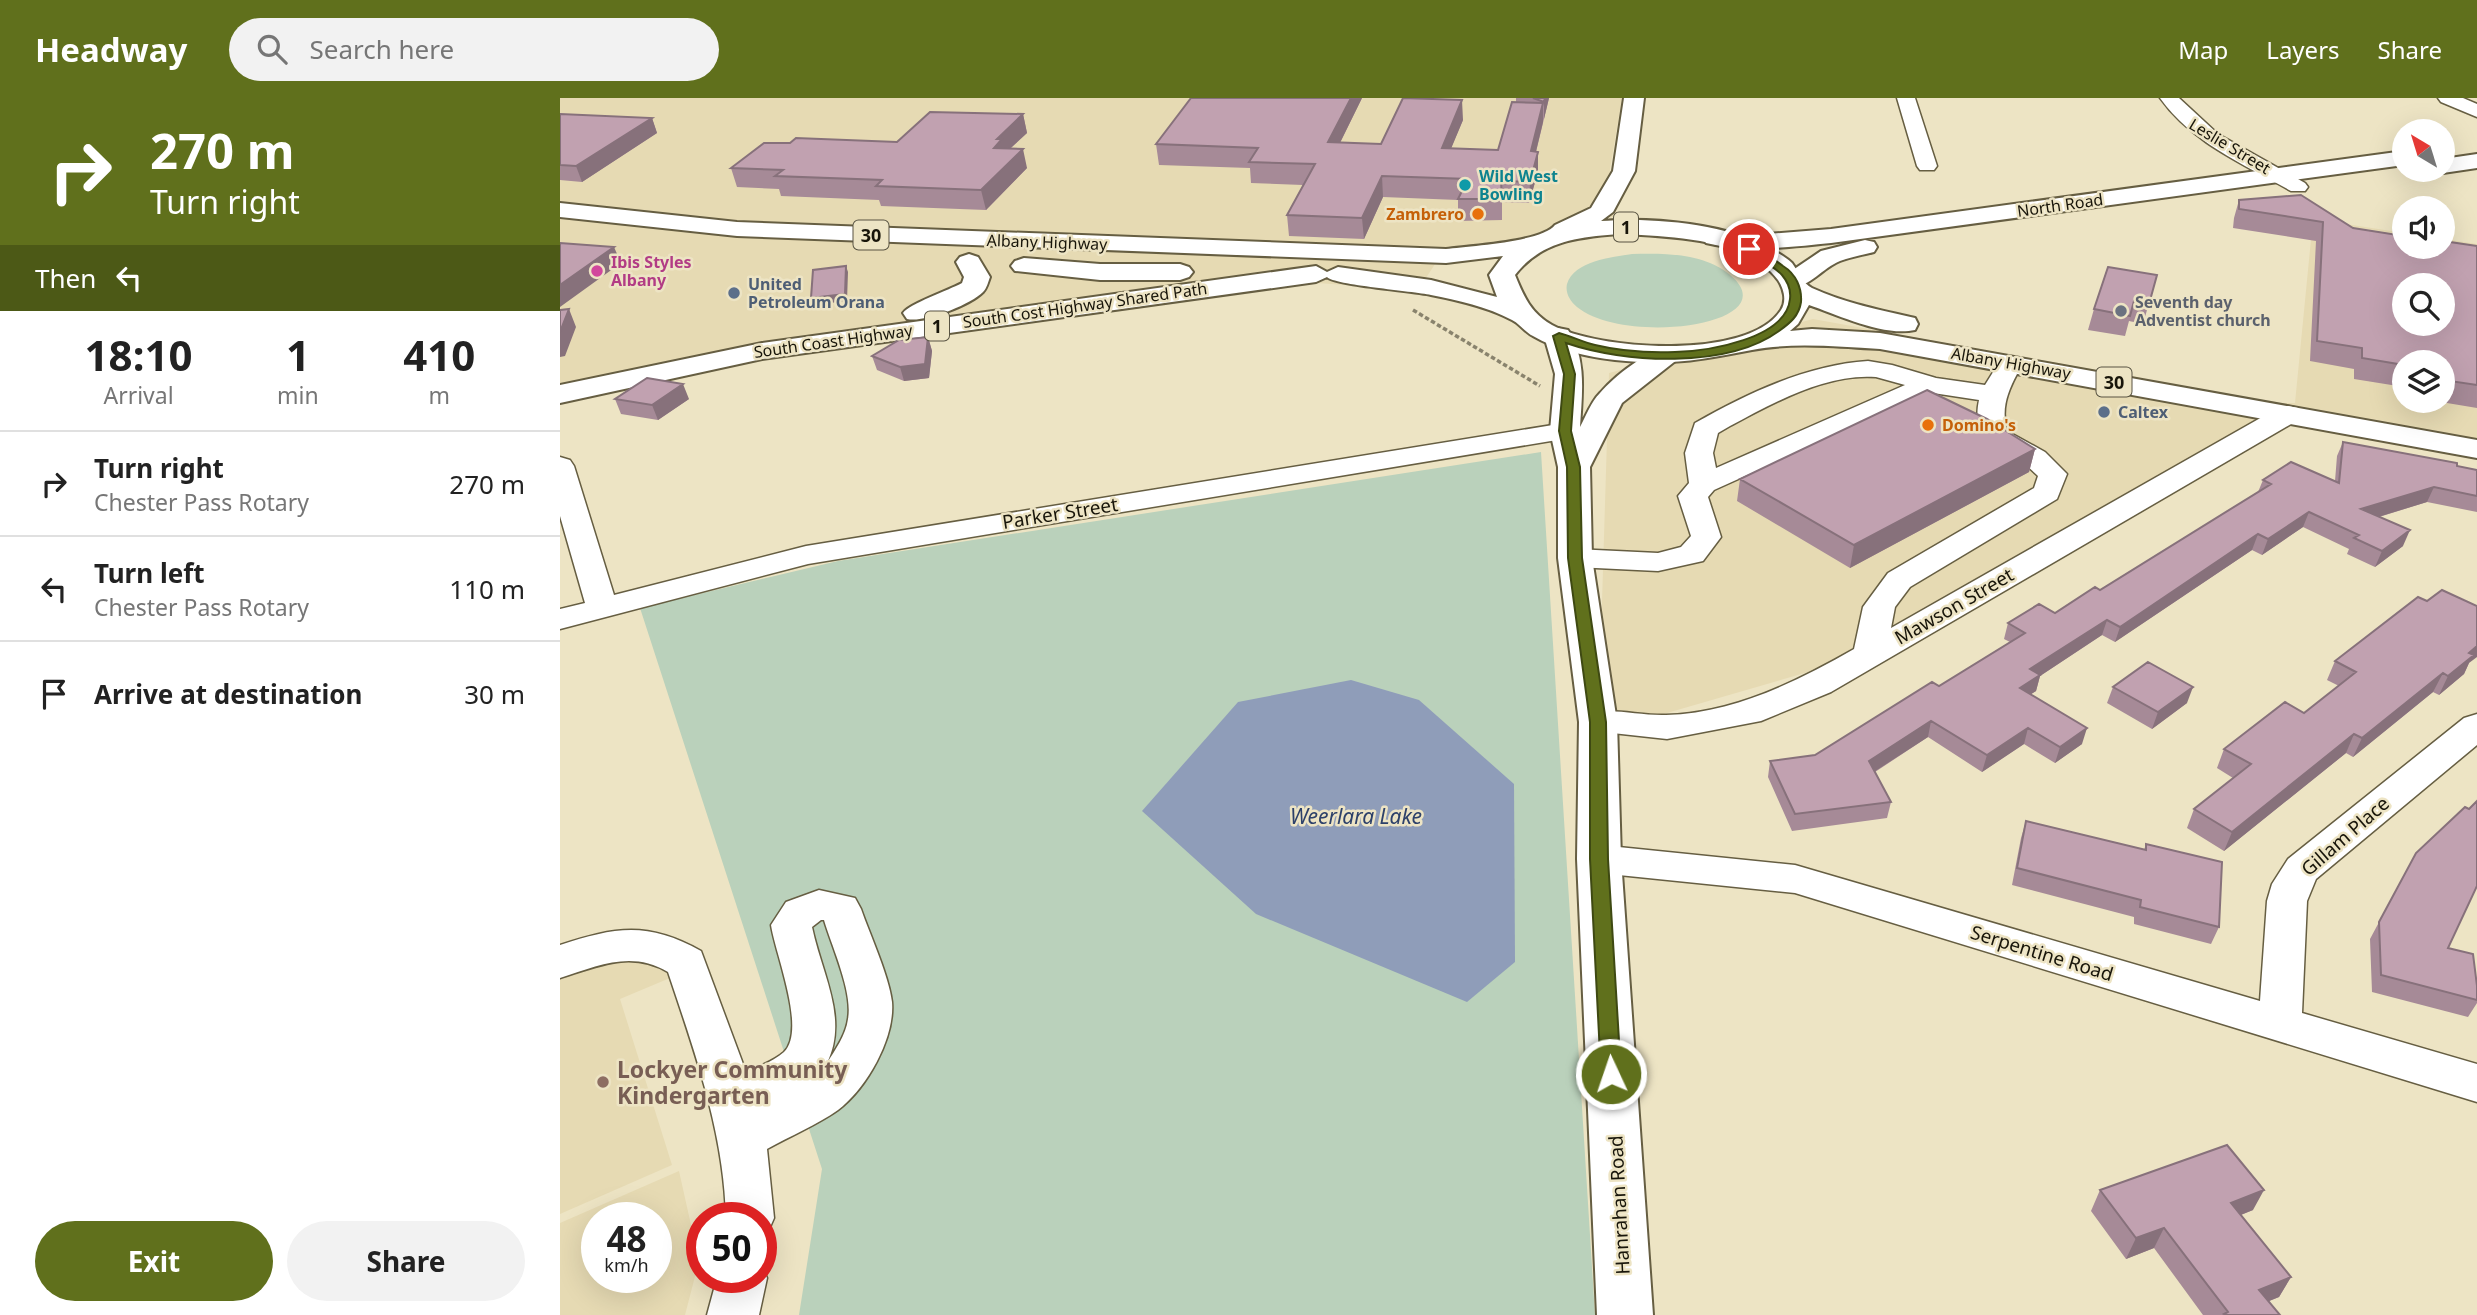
<!DOCTYPE html>
<html lang="en">
<head>
<meta charset="utf-8">
<style>
  body { margin:0; font-family:"Noto Sans",sans-serif; background:#f2f2f2; color:#222; height:100vh; display:flex; flex-direction:column; font-size:26px; white-space:nowrap }
  * { box-sizing:border-box; margin:0 }
  p { font-size:23px; color:#767676 }
  .icon { flex:none; width:38px; height:38px; fill:none; stroke:currentColor; stroke-width:2; stroke-linecap:round; stroke-linejoin:round }
  .map { position:relative; flex:1; overflow:hidden }
  .details { display:flex; flex-direction:column; background:#fff; width:560px }
  .details>* { flex:none }
  .banner { background:#60701c; color:#fff; overflow:hidden }
  .needle { width:46px; rotate:322deg }
  .tools { position:absolute; left:1832px; top:21px; display:grid; gap:14px }
  .tools a { display:grid; place-items:center; width:63px; height:63px; border-radius:50%; background:#fff; box-shadow:0 7px 28px #0002; font-size:35px }
  .speed { position:absolute; left:21px; top:1104px; display:flex; gap:14px; font-size:35px; font-weight:700; text-align:center }
  .speed>* { display:grid; place-content:center; width:91px; height:91px; border-radius:50%; background:#fff; box-shadow:0 7px 28px #0002; line-height:1 }
  .speed small { font-size:18px; font-weight:400 }
  .speed .limit { border:10px solid #d22; background:#fff; color:#111 }
  .pin { position:absolute; display:grid; place-items:center; width:60px; height:60px; color:#fff; margin:-30px; border:4px solid #fff; border-radius:50%; box-shadow:0 2px 7px #0007 }
  .me { position:absolute; width:77px; margin:-38px; rotate:357deg; stroke-linejoin:round; filter:drop-shadow(0 0 5px #0008) }
  .turn { display:flex; align-items:center; gap:24px; height:147px; padding:0 35px; font-size:32px }
  .turn .icon { width:91px; height:91px; stroke-width:2.5 }
  .turn b { display:block; font-size:49px; line-height:60px }
  .then { display:flex; align-items:center; height:66px; padding:0 35px; background:#0003; gap:14px; font-size:26px }
  .eta { display:flex; justify-content:space-evenly; align-items:center; height:119px; text-align:center }
  .eta b { font-size:42px; font-weight:700; line-height:49px }
  .primary-button { display:flex; gap:14px; margin-top:auto; padding:14px 35px }
  .primary-button a { flex:1; height:80px; border-radius:42px; background:#60701c; color:#fff; font-size:28px; font-weight:700; line-height:80px; text-align:center }
  .primary-button a+a { background:#f2f2f2; color:#222 }
  ul { padding:0; list-style:none }
  li { display:flex; align-items:center; gap:21px; height:105px; padding:0 35px; border-top:2px solid #e0e0e0 }
  li div { flex:1 }
  li b { display:block; font-size:26px }
  li em { font-style:normal }
  header { display:flex; align-items:center; gap:42px; box-sizing:border-box; height:98px; padding:0 35px; background:#60701c; color:#fff }
  header strong { font-size:33px }
  nav { display:flex; gap:38px; margin-inline-start:auto; font-size:24px }
  .search { width:490px; height:63px; background:#f2f2f2; display:flex; align-items:center; gap:18px; box-sizing:border-box; padding:0 24px; border-radius:38px; color:#767676; font-size:26px }
  main { display:flex; flex:1; min-height:0 }
  .map>svg:first-child { display:block }
  .built { fill:#e6dab3; fill-rule:evenodd }
  .green { fill:#bad1bb }
  .water { fill:#8f9db9 }
  .lines { fill:none; stroke-linecap:round; stroke-linejoin:round }
  .minor-casing { stroke:#665e42; stroke-width:3 }
  .major-casing { stroke:#665e42; stroke-width:4 }
  .highway-casing { stroke:#665e42; stroke-width:4 }
  .path { stroke:#89836d; stroke-width:3.5; stroke-dasharray:4.5 2.5; stroke-linecap:butt }
  .minor { fill:#fff; fill-rule:evenodd }
  .major { fill:#fff; fill-rule:evenodd }
  .highway { fill:#fff; fill-rule:evenodd }
  .wall { fill:#a68a97 }
  .shaded-wall { fill:#87717b }
  .building { fill:#c1a1b0; stroke:#87717b; stroke-width:2; fill-rule:evenodd }
  .route { fill:#60701c; stroke:#3e4912; stroke-width:2 }
  .culture-dot { fill:#0f9aa8; stroke:#ede4c4; stroke-width:2.5 }
  .food-dot { fill:#e8710a; stroke:#ede4c4; stroke-width:2.5 }
  .hotel-dot { fill:#d1479c; stroke:#ede4c4; stroke-width:2.5 }
  .service-dot { fill:#5c6f8a; stroke:#ede4c4; stroke-width:2.5 }
  .worship-dot { fill:#6b7280; stroke:#ede4c4; stroke-width:2.5 }
  .education-dot { fill:#8d6e63; stroke:#ede4c4; stroke-width:2.5 }
  .labels { text-anchor:middle; dominant-baseline:central; stroke-width:5; stroke-linejoin:round; paint-order:stroke }
  .far-street-label { font-size:16px; fill:#18150a; stroke:#ede4c4 }
  .far-culture-label { font-size:16px; font-weight:bold; fill:#0d838f; stroke:#ede4c4; text-anchor:start }
  .far-food-label { font-size:16px; font-weight:bold; fill:#c56008; stroke:#ede4c4; text-anchor:end }
  .far-hotel-label { font-size:16px; font-weight:bold; fill:#b23c85; stroke:#ede4c4; text-anchor:start }
  .far-service-label { font-size:16px; font-weight:bold; fill:#4e5e75; stroke:#ede4c4; text-anchor:start }
  .far-worship-label { font-size:16px; font-weight:bold; fill:#5b616d; stroke:#ede4c4; text-anchor:start }
  .shield { fill:#ede4c4; stroke:#585342; stroke-width:2 }
  .shield-label { font-size:18px; font-weight:bold; fill:#18150a }
  .street-label { font-size:19px; fill:#18150a; stroke:#ede4c4 }
  .water-label { font-size:21px; font-style:italic; fill:#2d416a; stroke:#ede4c4 }
  .near-education-label { font-size:23px; font-weight:bold; fill:#785e54; stroke:#ede4c4; text-anchor:start }
</style>
</head>
<body>
<header>
<strong>Headway</strong>
<div class="search"><svg class="icon" aria-label="search" viewBox="0 0 24 24"><circle cx="10" cy="10" r="6"/><path d="M15 15l6 6"/></svg>Search here</div>
<nav><a>Map</a><a>Layers</a><a>Share</a></nav>
</header>
<main>
<section class="details">
<div class="banner">
<div class="turn"><svg class="icon" aria-label="right" viewBox="0 0 24 24"><path d="M7 20v-9h11M14 6l5 5-5 5"/></svg><div><b>270 m</b>Turn right</div></div>
<div class="then">Then<svg class="icon" aria-label="left" viewBox="0 0 24 24"><path d="M17 20v-9H6M10 6l-5 5 5 5"/></svg></div>
</div>
<div class="eta">
<div><b>18:10</b><p>Arrival</p></div>
<div><b>1</b><p>min</p></div>
<div><b>410</b><p>m</p></div>
</div>
<ul>
<li><svg class="icon" aria-label="right" viewBox="0 0 24 24"><path d="M7 20v-9h11M14 6l5 5-5 5"/></svg><div><b>Turn right</b><p>Chester Pass Rotary</p></div><em>270 m</em></li>
<li><svg class="icon" aria-label="left" viewBox="0 0 24 24"><path d="M17 20v-9H6M10 6l-5 5 5 5"/></svg><div><b>Turn left</b><p>Chester Pass Rotary</p></div><em>110 m</em></li>
<li><svg class="icon" aria-label="arrive" viewBox="0 0 24 24"><path d="M6 21V4h12l-3 4 3 4H6"/></svg><div><b>Arrive at destination</b></div><em>30 m</em></li>
</ul>
<div class="primary-button"><a>Exit</a><a>Share</a></div>
</section>
<div class="map">
<svg width="1917" height="1217" viewBox="0 0 1917 1217">
  <rect width="100%" height="100%" fill="#ede4c4"/>
  <path class="built" d="M0,0h1062l-12,71 7,47 -176,39 -23,35 -101,-7 -574,76 -183,35z
    M1753,121l91,14v14h39v-8l34,5v195l-183,-33 -424,248 -272,79 11,-360 204,-54 465,84h17zM1844,187h39v39h-39zM1844,264h39v39h-39z
    M100,862l10,18 -50,21 52,166 -112,49v-241l30,-12z
    M119,1073l20,90 -14,54h-125v-92zM96,1120v60h-59v-60z"/>
  <path class="green" d="M1072,156c31,-1 71,-1 97,20 62,50 -102,73 -152,33 -7,-6 -12,-14 -10,-23 7,-23 45,-27 65,-30z
    M981,354l54,863h-796l23,-146 -182,-561 198,-47z"/>
  <path class="water" d="M791,582l68,20 95,84 1,178 -48,40 -211,-88 -114,-103 96,-109z"/>
  <g class="lines">
    <g class="minor-casing">
      <path id="minor" d="M1337,0h18l22,68 -3,4h-14l-3,-4z
        M1600,0h19l39,36 87,49 3,4 -3,4h-14c-47,-27 -99,-48 -131,-93z
        M1878,0h25l14,6v13l-36,-15z
        M1308,263l24,4 44,13 49,7 10,-16 9,-3 9,3 4,5c-10,19 -16,35 -10,57l38,21 22,22 -10,25 -147,88 -15,20 -4,21 387,-220 10,-2 10,2 4,6 -4,6 -467,272 -70,29 -94,18 -82,-9 -5,-8 5,-8c27,-7 54,2 81,1 68,-2 130,-33 188,-66l9,-42 25,-34 146,-85 4,-12 -13,-12 -40,-23c-8,-12 -9,-27 -6,-41l-46,-7 -13,4 -206,93 -6,7 13,40 -18,24 -45,10 -83,-4 -11,-2 -4,-7 4,-7 11,-2 83,4 23,-6 10,-11 -13,-40 11,-13 -4,-30 10,-30c53,-30 112,-58 173,-62zM1316,279l29,8 -189,83 -3,-15 5,-20 12,-7c43,-23 96,-53 146,-49z
        M1005,325l10,2 4,6 -4,6 -767,127 -248,65v-20l25,-6 -25,-87v-59l10,3 4,6 40,129 192,-49z
        M1917,616v31l-161,134 -9,22 -5,112 175,51v38l-682,-209 -196,-20 -14,-4 -6,-10 6,-10 14,-4 196,20 465,136 7,-100 5,-17 16,-25 176,-141z
        M259,792l36,8 6,11c9,26 28,67 31,93 3,36 -25,86 -54,108 -21,15 -48,26 -71,39l7,69 -7,16 -6,2v-18h-35c-2,-86 -31,-165 -58,-246 -37,-22 -70,-6 -108,6v-33c55,-18 88,-24 141,6l45,121c12,-5 28,-11 38,-20 23,-22 -9,-99 -13,-127l15,-23zM261,822h3c8,27 29,72 24,99 -2,16 -13,31 -21,44 22,-45 -6,-91 -15,-136z
        M201,1166l6,14 -8,37h-52l10,-37h44z"/>
    </g>
    <g class="major-casing">
      <path id="major" d="M1844,53v14l-573,78c-41,4 -85,10 -125,0l-3,-5 3,-5 9,-2 52,3 64,-5z
        M1917,56v14l-34,5 -9,-3h9v-11z
        M1305,142l9,2 3,5 -3,5c-11,3 -24,5 -34,9 -20,8 -33,31 -56,25l-4,-5 4,-5 37,-25z
        M998,230l10,2c19,28 14,64 12,97 6,-11 11,-25 20,-34 16,-18 54,-50 79,-44l4,6 -61,48 -32,64 2,91 25,164 4,137 32,456h-56l-20,-456 2,-137 -21,-164v-91l-8,-36 5,-57 -11,-38 4,-6z"/>
    </g>
    <g class="highway-casing">
      <path id="highway" d="M1064,0h20l-9,73 -22,41 -12,9c50,-4 130,2 173,30 6,3 13,7 18,12 6,8 11,21 20,25 33,15 68,22 103,30l3,6 -3,6c-31,7 -77,-15 -106,-25l-11,19 -8,7 22,-2 68,4 597,107v18l-597,-109c-42,-2 -86,-7 -128,1 -51,10 -84,16 -137,10 -27,-3 -58,-10 -82,-24 -8,-4 -13,-12 -21,-16 -24,-13 -55,-20 -81,-25 -18,-4 -97,-10 -104,-18l-11,5 -554,77 -202,44v-18l202,-42 554,-77 11,6 11,-5 93,13 66,17 -8,-22 14,-19 -57,7 -709,-27 -177,-19v-14l177,19 709,27c23,-3 96,-7 109,-24l36,-17 22,-37zM1059,136c48,2 128,4 159,46 6,9 9,21 3,30 -33,51 -183,40 -229,15 -21,-12 -28,-28 -37,-50 26,-34 64,-38 104,-41z
        M409,156l9,3 12,20c-2,5 -3,11 -7,15 -13,13 -59,31 -76,27l-4,-6c6,-9 46,-23 59,-30l2,-6 -8,-15 4,-5z
        M464,160l76,6h80l9,3 4,5 -4,5 -9,3h-80l-85,-9 -4,-5 4,-5z"/>
    </g>
    <path class="path" d="M853,212l127,76"/>
    <use href="#minor" class="minor"/>
    <use href="#major" class="major"/>
    <use href="#highway" class="highway"/>
  </g>
  <path class="wall" d="M631,0h171l-22,45 41,1 82,-24 -12,28 47,2 18,-48v-4h33l-13,54 2,20 -9,31 -27,-1v18l-44,1v-21l-75,-3 -19,42 -75,-3 -2,-21 16,-30 -52,-2 -1,-15 -91,-3 -3,-21z
    M0,16l92,4 5,15 -75,49 -22,-2z
    M463,16l4,19 -16,15 16,20 -41,42 -105,-4 -2,-6 -98,-4 -2,-7 -42,-2 -6,-19 59,-25 107,-1z
    M1679,102l114,28 124,18v162l-42,-7h8v-39h-39v25l-50,-8v-10l-44,-8 6,-120 -83,-13 1,-10z
    M1597,177l-14,49 -14,-3 -4,15 -37,-6 6,-21z
    M368,239l4,14 -3,27 -25,3 -27,-11 -5,-14z
    M55,301h74l-31,21 -37,-6z
    M1783,344l134,28v42l-50,-10 -48,15 24,29 -28,21 -28,-13 2,-5 -46,-22 -41,28 -10,-5 -137,92 -13,-7 -62,41 -4,15 -5,3 51,50 -27,19 -31,-19 -42,28 -54,-35 -53,35 16,30 -4,16 -95,13 -24,-54 2,-16 45,-6 124,-69 71,-44 -6,-3 4,-16 47,-10 45,-23 158,-98 5,-12 72,1 2,-25z
    M1475,351l-6,23 -179,96 -113,-67 3,-22z
    M1775,563l134,2 -5,11 -25,21 -6,-3 -80,65 -7,-4 -122,98 -37,-23 7,-19 39,-31 -16,-10 7,-19 80,-36 35,-27 -12,-6z
    M1553,589l74,16 -35,26 -45,-26z
    M1466,723l118,29 2,-6 73,83 -8,17 -77,-20v-7l-122,-32 9,-47z
    M1856,755l32,95 29,38v17l-9,14 -96,-25 -2,-53z
    M1540,1092l153,20 -12,5 50,62 -12,20 -10,4 11,14h-77l-49,-67 -28,11 -35,-48z"/>
  <path class="shaded-wall" d="M791,0h11l-32,65 -2,-21z
    M985,0h4l-5,21v-17z
    M902,2l1,20 -20,48 -1,-20z
    M983,5v19l-12,50v-21z
    M463,16l4,19 -22,20 -11,-5 3,-9z
    M92,20l5,15 -75,49 -6,-16z
    M463,51l4,19 -41,42 -5,-20z
    M978,54v20l-9,31 1,-21z
    M822,78l1,21 -19,42 -2,-21z
    M54,149l7,16 -61,44v-22z
    M286,168l2,6 -1,29 -34,4 -2,-7z
    M9,211l7,18 -11,29 -5,1v-25z
    M368,239l4,14 -3,27 -25,3 -4,-14z
    M123,286l6,15 -31,21 -6,-15z
    M1475,351l-6,23 -179,96 4,-23z
    M1874,389l-7,15 -72,22 6,-15z
    M1749,414l-6,15 -41,28 6,-16z
    M1850,432l-7,16 -28,21 7,-16z
    M1698,436l-6,16 -137,92 5,-15z
    M1547,522l-5,15 -62,41 -4,15 -20,13 4,-16 10,-19z
    M1917,548v11l-8,6 -5,11 -25,21 9,-19 21,-23z
    M1883,575l-10,19 -80,65 9,-19z
    M1633,589l-6,16 -35,26 6,-17z
    M1371,623l-3,16 -62,40 3,-16z
    M1468,630l-4,16 -42,28 5,-17z
    M1527,630l-5,16 -27,19 5,-16z
    M1794,636l-8,19 -122,98 8,-19z
    M1704,1092l-11,20 -33,13 11,-20z
    M1604,1130l-10,20 -28,11 10,-21z
    M1731,1179l-12,20 -32,13 12,-20z"/>
  <path class="building" d="M631,0h160l-23,44 53,2 22,-46 59,2 -20,48 56,2 14,-48 31,1 -12,48 7,1 -8,30 -29,-1 1,18h-44l10,-20 -86,-3 -20,42 -75,-3 28,-51 -66,-2 9,-14 -102,-4z
    M973,0h12l-1,4z
    M370,14l93,2 -26,25h5l-8,9 29,1 -42,41 -105,-4 6,-6 -107,-4 8,-6 -52,-2 33,-25h26l6,-5 101,4z
    M0,16l92,4 -76,48 -16,-1z
    M1741,97l52,33 51,8v11h39v-6l34,5v139l-34,-5v-18h-39v3l-42,-7v-10l-45,-7 6,-119 -84,-13v-9zM1844,187h39v39h-39z
    M0,145l54,4 -54,38z
    M286,168l-1,28 -34,4 2,-28z
    M1548,169l49,8 -8,29 -15,-3 -4,15 -36,-7z
    M9,211l-9,23v-22z
    M368,239l-3,27 -25,3 -28,-11 27,-16z
    M87,280l36,6 -31,21 -37,-6z
    M1367,292l60,29 48,30 -181,96 -114,-66z
    M1783,344l114,21v3l20,4v26l-43,-9 -73,22 49,21 -28,21 -28,-13 5,-3 -50,-23 -41,27 -10,-5 -138,93 -13,-7 -77,49 10,6 -20,13 67,40 -27,19 -32,-19 -41,27 -56,-34 -62,40 22,41 -96,12 -25,-53 45,-6 117,-73 7,4 86,-53 -17,-10 31,-19 16,9 40,-26 5,3 171,-106 -8,-4 28,-18 48,21z
    M1882,492l35,16v40l-8,7 5,2 -26,21 -5,-3 -81,65 -8,-4 -122,98 -38,-23 57,-45 -27,-15 61,-47 19,11 52,-41 -21,-11 83,-64 9,4z
    M1588,564l45,25 -35,25 -45,-25z
    M1917,703v85l-29,62 25,6 4,32v14l-96,-25 -2,-53 37,-69 49,-46 4,2z
    M1466,723l120,29v-6l76,18 -3,65 -79,-20 1,-7 -124,-32z
    M1667,1047l37,45 -33,13 60,74 -32,13 21,25h-54l-2,-1 4,-2 -64,-84 -28,10 -36,-48z"/>
  <path class="route" d="M1186,149c12,-1 27,12 37,19 13,8 19,22 18,36 -2,14 -11,21 -22,29 -52,38 -155,32 -213,12l9,31 -4,57 9,36 2,91 24,164 2,137 13,215 -3,6 -7,2 -7,-2 -3,-6 -11,-215v-137l-22,-164 -1,-91 -8,-36 5,-57 -11,-38 6,-3c12,3 23,9 36,12 25,6 54,8 80,7 33,-1 111,-13 115,-53 1,-8 -2,-17 -8,-24 -9,-10 -25,-17 -36,-23z"/>
  <circle class="culture-dot" cx="905" cy="87" r="7"/>
  <g class="food-dot">
    <circle cx="918" cy="116" r="7"/>
    <circle cx="1368" cy="327" r="7"/>
  </g>
  <circle class="hotel-dot" cx="37" cy="173" r="7"/>
  <g class="service-dot">
    <circle cx="174" cy="195" r="7"/>
    <circle cx="1544" cy="314" r="7"/>
  </g>
  <circle class="worship-dot" cx="1561" cy="213" r="7"/>
  <circle class="education-dot" cx="43" cy="984" r="7"/>
  <g class="labels">
    <g class="far-street-label">
      <text transform="translate(1670 48) rotate(31)">Leslie Street</text>
      <text transform="translate(1500 107) rotate(-8)">North Road</text>
      <text transform="translate(487 144) rotate(2)">Albany Highway</text>
      <text transform="translate(525 207) rotate(-8)">South Cost Highway Shared Path</text>
      <text transform="translate(273 243) rotate(-8)">South Coast Highway</text>
      <text transform="translate(1451 265) rotate(10)">Albany Highway</text>
    </g>
    <g class="far-culture-label">
      <text x="919" y="78">Wild West<tspan x="919" dy="18">Bowling</tspan></text>
    </g>
    <g class="far-food-label">
      <text x="904" y="116">Zambrero</text>
      <text x="1382" y="327" text-anchor="start">Domino's</text>
    </g>
    <g class="far-hotel-label">
      <text x="51" y="164">Ibis Styles<tspan x="51" dy="18">Albany</tspan></text>
    </g>
    <g class="far-service-label">
      <text x="188" y="186">United<tspan x="188" dy="18">Petroleum Orana</tspan></text>
      <text x="1558" y="314">Caltex</text>
    </g>
    <g class="far-worship-label">
      <text x="1575" y="204">Seventh day<tspan x="1575" dy="18">Adventist church</tspan></text>
    </g>
    <g class="shield">
      <rect x="1054" y="114.5" width="24" height="29" rx="5"/>
      <rect x="293.5" y="122.5" width="35" height="29" rx="5"/>
      <rect x="365" y="213.5" width="24" height="29" rx="5"/>
      <rect x="1536.5" y="269.5" width="35" height="29" rx="5"/>
    </g>
    <g class="shield-label">
      <text x="1066" y="129">1</text>
      <text x="311" y="137">30</text>
      <text x="377" y="228">1</text>
      <text x="1554" y="284">30</text>
    </g>
    <g class="street-label">
      <text transform="translate(500 415) rotate(-9)">Parker Street</text>
      <text transform="translate(1394 508) rotate(-30)">Mawson Street</text>
      <text transform="translate(1785 738) rotate(-41)">Gillam Place</text>
      <text transform="translate(1482 855) rotate(17)">Serpentine Road</text>
      <text transform="translate(1059 1107) rotate(-93)">Hanrahan Road</text>
    </g>
    <g class="water-label">
      <text x="796" y="718">Weerlara Lake</text>
    </g>
    <g class="near-education-label">
      <text x="57" y="971">Lockyer Community<tspan x="57" dy="26">Kindergarten</tspan></text>
    </g>
  </g>
</svg>
<div class="tools">
<a><svg class="needle" viewBox="-14 -14 28 28"><path d="M0-13l5 13h-10z" fill="#e53935"/><path d="M0 13l5-13h-10z" fill="#767676"/></svg></a>
<a><svg class="icon" aria-label="sound" viewBox="0 0 24 24"><path d="M4 9h4l5-4v14l-5-4H4zM17 9q2 3 0 6"/></svg></a>
<a><svg class="icon" aria-label="search" viewBox="0 0 24 24"><circle cx="10" cy="10" r="6"/><path d="M15 15l6 6"/></svg></a>
<a><svg class="icon" aria-label="layers" viewBox="0 0 24 24"><path d="M12 4l9 5-9 5-9-5zM3 14l9 5 9-5"/></svg></a>
</div>
<div class="speed"><div>48<small>km/h</small></div><div class="limit">50</div></div>
<div class="pin" style="left:1189px;top:151px;background:#d93025"><svg class="icon" aria-label="arrive" viewBox="0 0 24 24"><path d="M6 21V4h12l-3 4 3 4H6"/></svg></div>
<svg class="me" style="left:1051px;top:976px" viewBox="-20 -20 40 40"><circle r="17" fill="#60701c" stroke="#fff" stroke-width="3"/><path d="M0-11L8 9 0 5-8 9z" fill="#fff"/></svg>
</div>
</main>
</body>
</html>
